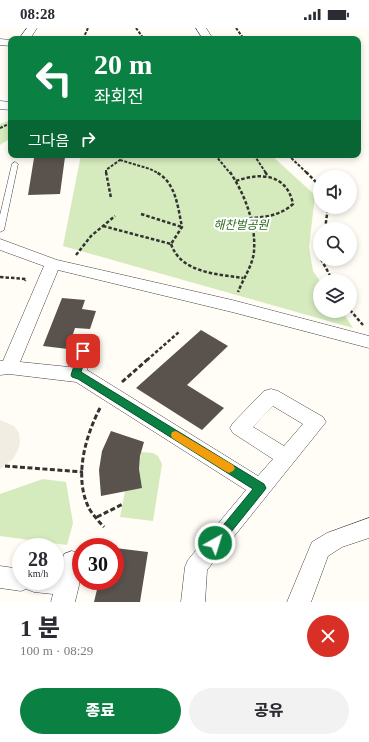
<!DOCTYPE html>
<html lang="ko">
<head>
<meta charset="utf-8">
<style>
  body { margin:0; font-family:"Times New Roman","Noto Sans KR",serif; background:#f2f2f3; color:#2b2b33; height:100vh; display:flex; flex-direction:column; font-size:15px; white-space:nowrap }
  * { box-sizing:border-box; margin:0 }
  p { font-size:13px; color:#7c7c81 }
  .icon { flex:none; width:22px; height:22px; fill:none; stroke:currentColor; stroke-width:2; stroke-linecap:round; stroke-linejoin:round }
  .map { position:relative; height:574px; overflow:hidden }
  .side { display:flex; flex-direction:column; background:#fff; flex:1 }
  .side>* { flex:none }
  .hud { position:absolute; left:8px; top:8px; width:353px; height:122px; border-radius:8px; box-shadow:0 2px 6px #0003; background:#0b8043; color:#fff; overflow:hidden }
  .tools { position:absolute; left:313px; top:142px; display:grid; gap:8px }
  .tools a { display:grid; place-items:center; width:44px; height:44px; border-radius:50%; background:#fff; box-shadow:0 2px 6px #0003; font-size:20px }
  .speed { position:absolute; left:12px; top:510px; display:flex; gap:8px; font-size:20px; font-weight:700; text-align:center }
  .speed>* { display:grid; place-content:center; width:52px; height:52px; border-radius:50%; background:#fff; box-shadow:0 2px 6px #0003; line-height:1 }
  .speed small { font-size:10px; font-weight:400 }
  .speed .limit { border:6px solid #d22; background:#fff; color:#111 }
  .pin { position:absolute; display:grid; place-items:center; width:34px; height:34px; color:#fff; margin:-17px; border-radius:8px; box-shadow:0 2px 6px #0006 }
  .me { position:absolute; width:44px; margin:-22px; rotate:39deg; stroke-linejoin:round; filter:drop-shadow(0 0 3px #0008) }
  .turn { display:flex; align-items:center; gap:14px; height:84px; padding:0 20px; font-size:18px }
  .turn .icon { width:52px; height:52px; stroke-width:2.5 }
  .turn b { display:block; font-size:28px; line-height:34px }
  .then { display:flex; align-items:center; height:38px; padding:0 20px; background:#0003; gap:8px; font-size:15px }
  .round { display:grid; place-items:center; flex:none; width:42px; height:42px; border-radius:21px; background:#f2f2f3 }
  .headline { display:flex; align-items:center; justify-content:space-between; height:68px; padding:0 20px }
  h1 { font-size:24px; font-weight:800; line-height:30px }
  .primary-button { display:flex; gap:8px; margin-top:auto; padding:8px 20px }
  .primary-button a { flex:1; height:46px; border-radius:24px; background:#0b8043; color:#fff; font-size:16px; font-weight:800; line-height:46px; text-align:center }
  .primary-button a+a { background:#f2f2f3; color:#2b2b33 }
  .status { display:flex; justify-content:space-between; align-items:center; height:28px; padding:0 20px; background:#fff; direction:ltr }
  .status svg { height:11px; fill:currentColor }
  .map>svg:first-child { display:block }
  .green { fill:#d5ebbd }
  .plaza { fill:#f1ede2 }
  .building { fill:#5a524d }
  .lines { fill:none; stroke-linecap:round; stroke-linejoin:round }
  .lane-casing { stroke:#444; stroke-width:1 }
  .street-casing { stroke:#444; stroke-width:1 }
  .path-far2 { stroke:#333; stroke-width:2; stroke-dasharray:3 1.5; stroke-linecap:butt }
  .path-far1 { stroke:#333; stroke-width:2.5; stroke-dasharray:3.5 2; stroke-linecap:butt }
  .path { stroke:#333; stroke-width:3; stroke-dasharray:5 2.5; stroke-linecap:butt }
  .lane { fill:#fff; fill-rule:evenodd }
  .street { fill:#fff; fill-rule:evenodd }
  .route { fill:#0b8043; stroke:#07532c }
  .slow { fill:#f59e0b }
  .labels { text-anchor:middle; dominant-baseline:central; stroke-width:4; stroke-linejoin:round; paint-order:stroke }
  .park-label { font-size:12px; font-style:italic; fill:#2f6b1f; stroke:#fff }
</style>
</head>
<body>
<div class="status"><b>08:28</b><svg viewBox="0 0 49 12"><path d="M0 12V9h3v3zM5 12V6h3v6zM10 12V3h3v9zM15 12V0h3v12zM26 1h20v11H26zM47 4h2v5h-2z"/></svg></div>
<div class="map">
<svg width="369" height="574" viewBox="0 0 369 574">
  <rect width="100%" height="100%" fill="#fffdf5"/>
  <path class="green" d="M11,92v18l-11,7v-21z
    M81,127h190l44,40 -6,52 4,24 7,10v30h22l11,17 -290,-82z
    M141,424l12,1 5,3 4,8 -9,57 -33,-4 5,-26 17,-3 -3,-19z
    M43,451l23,3 7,41 -6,22 -67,-9v-42z"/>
  <path class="plaza" d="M0,392l14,6 5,7 1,9 -2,8 -5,9 -13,10z"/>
  <path class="building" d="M65,129l-5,37 -32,1 6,-37z
    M62,270l23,2 -3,9 14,2 -6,18 -15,-1 -7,21 -25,-3z
    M201,302l27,16 -41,39 37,23 -22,22 -66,-42z
    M111,403l33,11 -4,14 -1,13 3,19 -41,8 -2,-26 3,-19z
    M115,520l33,4 -8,50h-46l5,-21h16z"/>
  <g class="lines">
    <g class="lane-casing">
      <path id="lane" d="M15,134l3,2 -14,66 -4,2v-17l12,-51z"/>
    </g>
    <g class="street-casing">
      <path id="street" d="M27,0h10l-7,11h-11z
        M196,0h10l7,11h-10z
        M0,11l11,1v6l-11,-1z
        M0,73l11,1v8l-11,-1z
        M0,211l57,21 175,40 137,36v12l-137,-36 -174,-42 -38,92 49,5 8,-21 6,-1 6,1 3,5 -5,19 171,106 15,-17 -40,-26 -3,-5 3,-5 31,-32 7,-2 7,2 45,26 3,5 -119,148 -2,32h-24l4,-35 3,-7 58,-70 -170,-108 -67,-8 -9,1v-14h3l41,-95 -44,-16zM273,378l30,18 -19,22 -31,-19z
        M369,490v20l-27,9 -14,9 -17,46h-24l25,-60 15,-9z
        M72,523l8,3c5,14 -2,34 -5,48h-24l2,-8 -19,-2 -8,-3 -5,2 -21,-3v-22l21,3v12h34v-8h3l6,-19z"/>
    </g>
    <path class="path-far2" d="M136,0l8,11
      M236,0l8,11
      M83,11l5,-11
      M0,100l11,-5
      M215,127l15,18
      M254,127l12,18
      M288,127l19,18
      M120,132l30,9 8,4
      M106,145v-3l14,-10 3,-5"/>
    <path class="path-far1" d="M106,144l5,26
      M230,144c15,23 26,51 24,79 -1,14 -11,28 -16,41
      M265,144l3,4
      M306,144l14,14
      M236,153c25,-9 51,-7 57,23 -12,11 -26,13 -42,14
      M141,186l41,13
      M103,198l68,18 11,-17c-4,-19 -6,-45 -26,-55
      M325,201l3,-22
      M171,216c10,29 46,30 72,34
      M76,227l15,-19 24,-20
      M321,231l12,22
      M0,249l26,2 -1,2
      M350,282l13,15
      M147,332l32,-28"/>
    <path class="path" d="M122,354l26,-23
      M100,380c-15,29 -27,71 -10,102 4,6 9,12 14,17
      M5,438l78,6
      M97,489l26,-13"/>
    <use href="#lane" class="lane"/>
    <use href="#street" class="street"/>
  </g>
  <path class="route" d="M83,319l5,4 -7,21 183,112 2,4 -2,3 -45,56 -4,2 -4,-2 -2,-4 2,-3 42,-51 -167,-105 -8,-5 -6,-2 -1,-2 8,-24z"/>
  <path class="slow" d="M176,403l57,34 2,3 -2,3 -4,2 -4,-2 -53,-33 -1,-3 1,-3z"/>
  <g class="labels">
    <g class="park-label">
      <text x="241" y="197">해찬벌공원</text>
    </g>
  </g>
</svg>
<div class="tools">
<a><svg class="icon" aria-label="sound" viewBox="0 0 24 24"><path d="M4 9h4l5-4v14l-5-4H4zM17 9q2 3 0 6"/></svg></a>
<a><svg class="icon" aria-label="search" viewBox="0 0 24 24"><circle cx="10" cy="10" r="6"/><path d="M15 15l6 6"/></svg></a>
<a><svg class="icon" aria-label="layers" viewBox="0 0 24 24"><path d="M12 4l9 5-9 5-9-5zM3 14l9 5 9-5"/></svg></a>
</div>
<div class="speed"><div>28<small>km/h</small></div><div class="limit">30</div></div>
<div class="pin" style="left:83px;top:323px;background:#d93025"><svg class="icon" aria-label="arrive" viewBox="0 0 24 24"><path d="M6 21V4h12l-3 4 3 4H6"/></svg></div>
<svg class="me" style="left:215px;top:515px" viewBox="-20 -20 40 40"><circle r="17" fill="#0b8043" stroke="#fff" stroke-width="3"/><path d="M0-11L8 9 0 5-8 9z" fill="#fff"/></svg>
<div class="hud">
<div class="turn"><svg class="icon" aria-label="left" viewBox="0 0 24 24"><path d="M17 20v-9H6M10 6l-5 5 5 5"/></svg><div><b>20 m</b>좌회전</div></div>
<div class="then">그다음<svg class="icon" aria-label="right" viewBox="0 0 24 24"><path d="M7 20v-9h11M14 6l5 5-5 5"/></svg></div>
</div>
</div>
<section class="side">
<div class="headline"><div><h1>1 분</h1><p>100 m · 08:29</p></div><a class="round" style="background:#d93025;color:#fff"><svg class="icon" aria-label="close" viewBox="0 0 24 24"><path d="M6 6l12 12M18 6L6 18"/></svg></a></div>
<div class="primary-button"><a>종료</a><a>공유</a></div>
</section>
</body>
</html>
